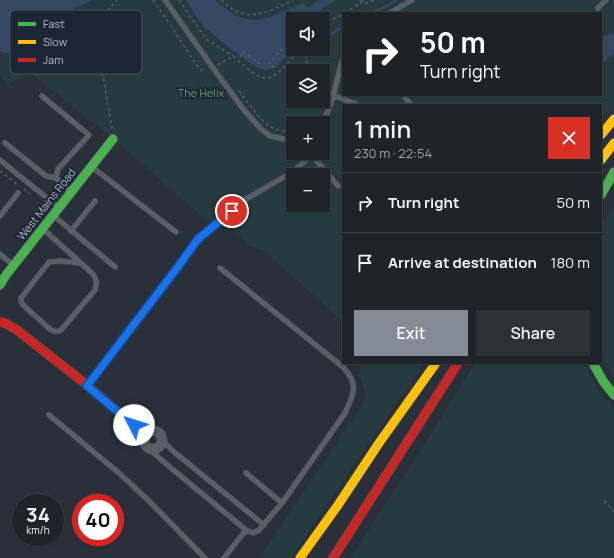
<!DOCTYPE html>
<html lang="en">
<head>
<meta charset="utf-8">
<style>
  body { margin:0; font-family:Manrope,sans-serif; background:#2c3037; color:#f1f3f6; height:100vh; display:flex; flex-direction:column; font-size:15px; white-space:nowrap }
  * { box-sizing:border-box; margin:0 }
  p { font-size:13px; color:#a1a4a9 }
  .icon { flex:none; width:22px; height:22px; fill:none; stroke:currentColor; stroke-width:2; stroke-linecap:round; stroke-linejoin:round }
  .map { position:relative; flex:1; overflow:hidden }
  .drawer { position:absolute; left:342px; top:104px; width:260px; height:260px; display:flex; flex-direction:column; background:#1f242b; border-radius:0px; box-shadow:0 1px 3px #0004,0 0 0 1px #3c4147 }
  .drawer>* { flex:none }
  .hud { position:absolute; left:342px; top:12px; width:260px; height:84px; border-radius:0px; box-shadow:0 1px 3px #0004,0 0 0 1px #3c4147; background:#202124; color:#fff; overflow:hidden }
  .tools { position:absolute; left:286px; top:12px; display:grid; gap:8px }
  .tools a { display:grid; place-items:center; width:44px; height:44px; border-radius:0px; background:#1f242b; box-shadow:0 1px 3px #0004,0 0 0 1px #3c4147; font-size:20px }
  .speed { position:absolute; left:12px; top:494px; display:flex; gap:8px; font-size:20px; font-weight:700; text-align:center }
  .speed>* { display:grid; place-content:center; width:52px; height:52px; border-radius:50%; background:#1f242b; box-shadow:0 1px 3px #0004,0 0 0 1px #3c4147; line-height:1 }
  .speed small { font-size:10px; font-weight:400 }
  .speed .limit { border:6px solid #d22; background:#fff; color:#111 }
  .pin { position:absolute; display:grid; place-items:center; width:34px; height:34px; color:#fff; margin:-17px; border:2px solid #fff; border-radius:50%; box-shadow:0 1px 4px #0007 }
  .me { position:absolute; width:44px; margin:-22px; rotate:310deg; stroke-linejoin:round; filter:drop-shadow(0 0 3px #0008) }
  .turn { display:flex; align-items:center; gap:14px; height:84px; padding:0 12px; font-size:18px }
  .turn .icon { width:52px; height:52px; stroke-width:2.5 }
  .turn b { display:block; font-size:28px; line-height:34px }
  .round { display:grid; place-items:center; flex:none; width:42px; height:42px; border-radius:0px; background:#2c3037 }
  .overview { display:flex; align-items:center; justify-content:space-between; height:68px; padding:0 12px }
  h1 { font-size:24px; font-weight:600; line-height:30px }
  .action { display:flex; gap:8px; margin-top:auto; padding:8px 12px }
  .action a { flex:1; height:46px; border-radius:0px; background:#838b97; color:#fff; font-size:16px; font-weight:600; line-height:46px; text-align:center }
  .action a+a { background:#2c3037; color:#f1f3f6 }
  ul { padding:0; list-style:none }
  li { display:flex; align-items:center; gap:12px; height:60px; padding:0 12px; border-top:1px solid #3c4147 }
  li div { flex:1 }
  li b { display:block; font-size:15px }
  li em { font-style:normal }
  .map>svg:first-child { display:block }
  .green { fill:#263b3f; fill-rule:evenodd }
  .water { fill:#354863 }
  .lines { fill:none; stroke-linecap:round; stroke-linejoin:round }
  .stream { stroke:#354863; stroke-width:2.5 }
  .lane-casing { stroke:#464b52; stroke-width:6 }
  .street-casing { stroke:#464b52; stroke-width:11 }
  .fast-casing { stroke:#464b52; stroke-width:10 }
  .slow-casing { stroke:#464b52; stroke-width:10 }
  .jam-casing { stroke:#464b52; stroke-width:10 }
  .path { stroke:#585e64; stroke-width:1.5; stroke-dasharray:3 3; stroke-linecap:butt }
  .lane { stroke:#5a5f67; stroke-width:5 }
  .street { stroke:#5a5f67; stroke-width:10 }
  .fast { stroke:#4caf50; stroke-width:9 }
  .slow { stroke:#ffc107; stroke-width:9 }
  .jam { stroke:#c62828; stroke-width:9 }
  .route-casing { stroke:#114b97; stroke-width:10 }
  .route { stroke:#1a73e8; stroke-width:7 }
  .labels { text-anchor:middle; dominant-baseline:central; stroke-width:4; stroke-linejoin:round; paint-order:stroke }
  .park-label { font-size:11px; fill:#6a9c75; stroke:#1d2634 }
  .street-label { font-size:11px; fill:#b4bcca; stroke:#1d2634 }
  .key { fill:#1d2634; stroke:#4a5361; stroke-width:1 }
  .key-label { font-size:11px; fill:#b4bcca }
</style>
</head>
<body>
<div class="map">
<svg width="614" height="558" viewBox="0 0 614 558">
  <rect width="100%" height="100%" fill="#293039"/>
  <path class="green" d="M0,0h614v106l-13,17v-18h-258v217l-81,-73 -12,-2 -31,-29 -8,6 -98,-85 -85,-68 -20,14 -8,-8zM343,13h258v82h-258zM293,19h30v30h-30zM293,71h30v30h-30zM293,123h30v30h-30zM293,175h30v30h-30z
    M614,201v176l-6,-9 -7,-16v-124z
    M360,363h64l-133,195h-32l107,-160 -7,-27z
    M475,363h109l14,26 16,19v150h-264l72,-110z"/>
  <path class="water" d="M0,0h90l1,1 -17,7 -3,6 -8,5 -1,4 -7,6 -5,-1 -11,5 -4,10 -9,1 -8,8 -13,1 -5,-2z
    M186,0h29c11,10 26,21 41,20 13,-1 35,-12 48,-17l3,5 10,-6v1l5,-3h15l-17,10 1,1 -6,3v-1l-4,2 2,4h-20v29c-6,8 -17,22 -28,22 -10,0 -53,-36 -62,-44 -6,-7 -11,-18 -17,-26z
    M614,33v20l-13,12v-30l2,1z"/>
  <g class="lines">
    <path class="stream" d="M371,13l14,-6 12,-7
      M323,43l11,-11 9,-5"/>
    <g class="lane-casing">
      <path id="lane" d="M165,0l48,68 31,42 17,19 9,7 19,4 4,-1
        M598,8l8,-8
        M390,13l22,-13
        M403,95l8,10
        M42,96l47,39 -31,34 -2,9 15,13
        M333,97h5l18,7
        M321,123c14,-19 14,-43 22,-64
        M5,143l41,33 10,2
        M310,153l28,33
        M0,160l58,47
        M92,167l84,65
        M0,216l18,-23
        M54,216l61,51
        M43,229l49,44c5,7 5,9 3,17l-34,40c-3,2 -6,2 -10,0l-28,-25 -2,-4v-3l28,-36 11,-1 21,2
        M71,231l24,-30
        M0,254l13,11
        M220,268l123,99c16,17 11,27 2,46l-63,90 -23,27 -6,3 -3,-1 -4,-2 -22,28
        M88,385l92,-121 18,-25 45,-38 51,-30 12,-11 3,-7
        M49,415l70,58 29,27 57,58
        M162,440l12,12 90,73
        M147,447l18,16 81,67
        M246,473l36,30"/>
    </g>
    <g class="street-casing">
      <path id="street" d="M144 440a9 9 0 1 1 18 0a9 9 0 1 1-18 0Z"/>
    </g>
    <g class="fast-casing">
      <path id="fast" d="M601,195l13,-23
        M0,285l6,-10 107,-136
        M593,363l10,18 11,14"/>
    </g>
    <g class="slow-casing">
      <path id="slow" d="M601,135l13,-16
        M601,160l13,-17
        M300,558l38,-53 41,-62 57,-80"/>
    </g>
    <g class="jam-casing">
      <path id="jam" d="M0,322l5,1 12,7 70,55 58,50
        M333,558l125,-195"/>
    </g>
    <path class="path" d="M153,0l14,20 28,43 6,7 5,1
      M179,0l27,39 27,17
      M221,0c25,25 46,13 72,0
      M361,0l4,4 9,-4
      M345,13l17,-11
      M323,26l5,-4 15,-8
      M307,49c-1,8 -1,15 3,22
      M240,57l3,-5 19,13
      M218,65l15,-9c8,7 21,20 31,22 12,3 28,-21 36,-29
      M274,68l-5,-4 15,-17
      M323,79l8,2
      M239,91c8,10 22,31 32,36 7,4 14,4 22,4
      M112,129l-9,-54 -1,-40 2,-15 5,-11 8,-9
      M0,171l19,15
      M24,189l6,5
      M604,501l10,10"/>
    <use href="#lane" class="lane"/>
    <use href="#street" class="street"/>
    <use href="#fast" class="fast"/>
    <use href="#slow" class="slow"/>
    <use href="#jam" class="jam"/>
  </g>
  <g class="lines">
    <g class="route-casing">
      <path id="route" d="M134,425l-47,-39 93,-122 18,-25 34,-28"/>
    </g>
    <use href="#route" class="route"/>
  </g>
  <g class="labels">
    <g class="park-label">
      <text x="201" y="92">The Helix</text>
    </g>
    <g class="street-label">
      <text transform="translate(46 204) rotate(-52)">West Mains Road</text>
    </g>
  </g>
  <rect x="10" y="10" width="132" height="64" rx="6" class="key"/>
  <rect x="18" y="22" width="18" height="4" fill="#4caf50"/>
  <rect x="18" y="40" width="18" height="4" fill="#ffc107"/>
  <rect x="18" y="58" width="18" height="4" fill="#c62828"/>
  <g class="key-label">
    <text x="43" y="28">Fast</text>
    <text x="43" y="46">Slow</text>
    <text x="43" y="64">Jam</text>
  </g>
</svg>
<div class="tools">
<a><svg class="icon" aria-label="sound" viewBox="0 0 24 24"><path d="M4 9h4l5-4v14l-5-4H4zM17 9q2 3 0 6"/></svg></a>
<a><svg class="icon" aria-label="layers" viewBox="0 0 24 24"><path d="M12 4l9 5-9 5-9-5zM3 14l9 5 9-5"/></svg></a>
<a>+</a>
<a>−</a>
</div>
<div class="speed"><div>34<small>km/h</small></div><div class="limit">40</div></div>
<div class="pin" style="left:232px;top:211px;background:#d93025"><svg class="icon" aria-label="arrive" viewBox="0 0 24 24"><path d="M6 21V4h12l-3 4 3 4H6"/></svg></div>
<svg class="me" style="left:134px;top:425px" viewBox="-20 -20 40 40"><circle r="19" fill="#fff"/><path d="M0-13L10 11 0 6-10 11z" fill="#1a73e8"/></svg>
<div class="hud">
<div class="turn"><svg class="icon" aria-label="right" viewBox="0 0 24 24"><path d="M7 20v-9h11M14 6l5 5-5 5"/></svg><div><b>50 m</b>Turn right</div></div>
</div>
<section class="drawer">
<div class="overview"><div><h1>1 min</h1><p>230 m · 22:54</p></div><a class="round" style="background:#d93025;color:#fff"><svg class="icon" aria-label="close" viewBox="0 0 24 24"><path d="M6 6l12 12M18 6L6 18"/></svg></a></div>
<ul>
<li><svg class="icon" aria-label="right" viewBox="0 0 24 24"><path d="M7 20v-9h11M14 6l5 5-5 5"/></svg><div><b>Turn right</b></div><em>50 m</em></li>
<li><svg class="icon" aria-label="arrive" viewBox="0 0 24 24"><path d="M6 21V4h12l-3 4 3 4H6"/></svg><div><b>Arrive at destination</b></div><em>180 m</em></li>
</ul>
<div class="action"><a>Exit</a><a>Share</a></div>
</section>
</div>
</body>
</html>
